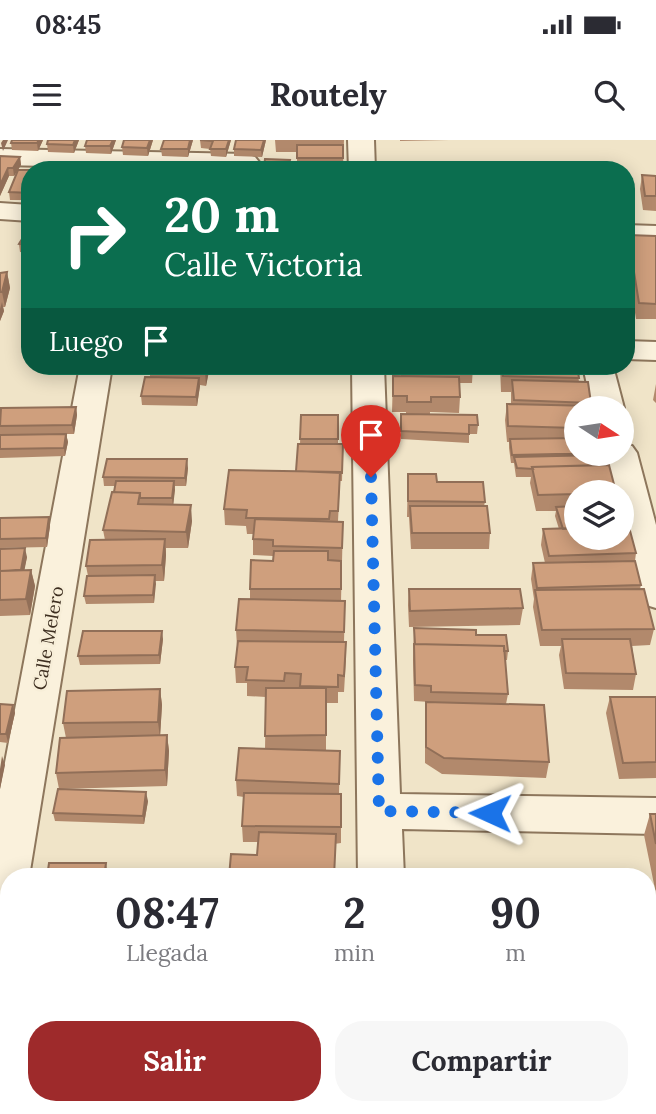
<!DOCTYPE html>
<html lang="es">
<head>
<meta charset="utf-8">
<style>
  body { margin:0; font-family:Lora,serif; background:#f7f7f7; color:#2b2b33; height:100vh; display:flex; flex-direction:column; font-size:26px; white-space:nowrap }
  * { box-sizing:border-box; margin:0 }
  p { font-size:23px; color:#7c7c81 }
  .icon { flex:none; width:38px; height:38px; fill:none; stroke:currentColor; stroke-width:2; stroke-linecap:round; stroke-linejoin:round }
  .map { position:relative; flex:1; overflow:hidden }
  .details { position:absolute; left:0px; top:728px; width:656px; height:247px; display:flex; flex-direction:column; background:#fff; border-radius:28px 28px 0 0; box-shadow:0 4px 18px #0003 }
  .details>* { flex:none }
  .top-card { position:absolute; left:21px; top:21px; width:614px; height:214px; border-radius:28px; box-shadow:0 4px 18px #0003; background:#0b6e4f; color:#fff; overflow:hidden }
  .needle { width:46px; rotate:102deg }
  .tools { position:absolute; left:564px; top:256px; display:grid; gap:14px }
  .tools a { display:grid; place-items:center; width:70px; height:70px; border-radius:50%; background:#fff; box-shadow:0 4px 18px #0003; font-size:35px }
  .pin { position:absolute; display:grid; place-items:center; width:60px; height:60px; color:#fff; margin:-72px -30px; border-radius:50% 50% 50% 0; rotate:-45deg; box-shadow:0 0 7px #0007 }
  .pin .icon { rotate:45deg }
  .me { position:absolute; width:77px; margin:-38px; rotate:271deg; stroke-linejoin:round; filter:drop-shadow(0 0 5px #0008) }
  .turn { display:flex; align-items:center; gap:24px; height:147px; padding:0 28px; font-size:32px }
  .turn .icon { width:91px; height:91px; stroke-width:2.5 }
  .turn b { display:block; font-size:49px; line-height:60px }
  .then { display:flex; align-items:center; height:66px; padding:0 28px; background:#0003; gap:14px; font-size:26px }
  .eta { display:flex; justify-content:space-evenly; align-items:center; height:119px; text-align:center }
  .eta b { font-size:42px; font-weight:700; line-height:49px }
  .button { display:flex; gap:14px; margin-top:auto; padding:14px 28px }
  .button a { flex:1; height:80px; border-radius:28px; background:#9e2a2b; color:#fff; font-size:28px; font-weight:700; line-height:80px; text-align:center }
  .button a+a { background:#f7f7f7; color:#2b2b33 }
  .status { display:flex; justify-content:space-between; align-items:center; height:49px; padding:0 35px; background:#fff; direction:ltr }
  .status svg { height:19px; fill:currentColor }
  header { display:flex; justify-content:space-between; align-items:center; height:91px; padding:0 28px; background:#fff; font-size:32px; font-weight:700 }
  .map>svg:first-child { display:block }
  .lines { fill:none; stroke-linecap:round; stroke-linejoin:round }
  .street-casing { stroke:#8d765c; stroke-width:4 }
  .street { fill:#faf1dc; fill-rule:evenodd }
  .wall { fill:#b2896c }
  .shaded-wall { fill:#916f58 }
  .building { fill:#cf9f7d; stroke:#916f58; stroke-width:2 }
  .route { stroke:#1a73e8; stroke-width:12; stroke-dasharray:0 21.6 }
  .labels { text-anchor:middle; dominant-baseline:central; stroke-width:5; stroke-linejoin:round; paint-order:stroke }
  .street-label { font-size:18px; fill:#3d2e20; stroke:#f7eed8 }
</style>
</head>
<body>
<div class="status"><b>08:45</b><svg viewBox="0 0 49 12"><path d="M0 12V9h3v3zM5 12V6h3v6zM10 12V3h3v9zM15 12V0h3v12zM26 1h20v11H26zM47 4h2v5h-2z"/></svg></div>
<header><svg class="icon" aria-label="menu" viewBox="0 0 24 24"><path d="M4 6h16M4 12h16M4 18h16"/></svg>Routely<svg class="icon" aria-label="search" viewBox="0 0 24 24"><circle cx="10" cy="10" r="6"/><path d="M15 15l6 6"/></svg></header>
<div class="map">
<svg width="656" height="974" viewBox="0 0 656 974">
  <rect width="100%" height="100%" fill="#f0e4c8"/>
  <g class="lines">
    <g class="street-casing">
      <path id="street" d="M348,0h26l1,30h-26z
        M0,9l246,5 9,3 4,5 -4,5 -9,3 -246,-5z
        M0,63l30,2v16l-30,-2z
        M626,85l30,1v16l-30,-1z
        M626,201l30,1v18l-30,-1z
        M80,226h32l-83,511h-20v51l-9,3v-142z
        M352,226h32l16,428 256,4v36l-254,-5 2,48h-46z
        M583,226h30l11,42 -3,4v-4h-29z
        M621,303l11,3 5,7 19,72v83l-13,-4 -6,-9 -16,-66v-37h-9l-9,-39h18z
        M0,903h9v46h-9z
        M361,966h52v8h-52z
        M441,966h157l4,8h-157z"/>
    </g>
    <use href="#street" class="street"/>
  </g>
  <path class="wall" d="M43,0l-5,11 -26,-1 -1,-7z
    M48,0h31l-5,13 -26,-1 -1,-8z
    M87,0h29l-5,14 -25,-1 -1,-7z
    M124,0h29l-5,16 -25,-1 -1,-8z
    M193,0l-5,17 -26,-1 -1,-7z
    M200,0h31l-5,17 -15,-1 -1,-7 -9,-1z
    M236,0h30l-4,17 -28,-1v-7z
    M275,0h69l-1,26h-46v-14h-21z
    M400,0h49l-49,1z
    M0,16l20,1 1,8 -3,5h12v30h-20l-1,-8 9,-22 -4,6h-5l-9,20z
    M290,20v10h-26v-3z
    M642,35l14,1v35l-13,-1 -3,-21z
    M30,86v27l-10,-1 -1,-8z
    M628,95l28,1v83h-20l-10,-63z
    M7,132l3,16 -5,19h-2l1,4 -4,10v-48z
    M138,226h72l-4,20 -6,-1 -3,21 -55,-1 -1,-9 9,-19v-5h-11z
    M401,226h72l-1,17h-13l1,14 -1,16 -29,-1v3l48,10 -1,9h-8v9l-68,-4v-25h5v-2h-14l1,-36 8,1z
    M500,226h77l2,16 12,21 -1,3 -14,2v45h26l-1,8 -25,31v45l47,-10 13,26 -1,8 6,24 -1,4 14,40 -4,16 -18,1 4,28 -3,16 -69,-1 -5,-34 2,-9h-21l-7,-39 1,-8 -3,-20 2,-16h12l-4,-18 2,-16h16l-4,-13 1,-5h-20l-6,-28 1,-6h-15l-2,-14h-3l-2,-15v-6h-2l-2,-22 2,-16h4v-12h-10z
    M656,244v19l-3,-3z
    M76,267l1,8 -3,19h-8l2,8 -3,14 -65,2v-47z
    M301,275h37v29h5l-1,37h-2l-2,40 5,1 -2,79h4l-1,41 2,16 -2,34h-6v11h-12v48h14l-1,43h2v49l-84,12 1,-13h-15l-1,-16 2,-29 -7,-1 -1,-16 29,-31 1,-52 -19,-1v-13h-11l-1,-16 2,-21 -1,-16 14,-31v-10l23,-28v-5l-20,-1v-21h-6l-1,-8 -21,-1 -1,-16 72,-38 4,-27z
    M188,328l-2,18h-11l-2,19 19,16 -4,27h-22v7l-2,26h-9l-1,22 -68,1 -2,-8 4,-20 -2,-10 19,-26 -2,-10 12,-44h-11l-1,-9z
    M408,334l29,8 48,20 -1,4 6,27 -1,16h-78l-2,-32h-2z
    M0,378l50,8 -3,21 -47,1z
    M0,409l27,8 -3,13h7l4,16 -5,29 -30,1z
    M409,449l114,19 -3,17 -111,2 -1,-22z
    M414,488l62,7 32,16 -1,9h-2l3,34 -2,10 43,58 -3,16 -104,-4 -17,-11v-45l1,-16h4l-16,-1 -1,-41z
    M163,499l-3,25 -80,1 -2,-9z
    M160,549l2,16 -2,30h7l2,16 -2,35 -108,3 -3,-16 10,-35 -3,-15z
    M610,557h46v81l-37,1 -13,-66z
    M0,564l13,1 2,8 -7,30 -8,-1z
    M148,661l-4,23 -89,-3 -2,-8z
    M650,674h6v80l-12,-59z
    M648,783h8v142l-8,-1z"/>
  <path class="shaded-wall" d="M3,0h5l-5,11 -2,-8z
    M39,0h4l-5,11 -1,-8z
    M75,0h4l-5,13 -1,-8z
    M113,0h3l-5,14 -1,-8z
    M150,0h3l-5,16 -1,-8z
    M190,0h3l-5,17v-8z
    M229,0h2l-5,17v-8z
    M264,0h2l-4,17 -1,-7z
    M20,17l1,8 -7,11 -1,-8z
    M8,28l1,8 -9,20v-11z
    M7,132l3,16 -5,19 -3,-15z
    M2,162l2,9 -4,10v-12z
    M206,226h4l-4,20 -1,-16z
    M199,238l1,8 -3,20 -1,-9z
    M76,267l1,8 -3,19 -2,-9z
    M66,294l2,8 -3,14 -1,-8z
    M187,319l1,9 -2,18 -1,-8z
    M174,341l1,9 -2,17 -1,-9z
    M191,365l1,16 -4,27 -2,-16z
    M49,377l1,9 -3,21 -1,-9z
    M165,399l1,16 -2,26 -2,-16z
    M25,408l2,9 -5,26 -2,-9z
    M31,430l4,16 -5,29 -4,-16z
    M155,435l1,9 -2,19 -1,-8z
    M162,491l1,8 -3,25 -1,-9z
    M160,549l2,16 -2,33 -2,-16z
    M13,565l2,8 -7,30 -2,-9z
    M167,595l2,16 -2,35 -2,-16z
    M2,616l3,9 -5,24v-20z
    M146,652l2,9 -4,23 -1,-8z
    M106,723l2,14h-4z
    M69,966h3l-1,8h-4z
    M156,966h6l-2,8h-6z"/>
  <path class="building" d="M12,0h27l-2,3h-26z
    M48,0h27l-2,5 -26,-1z
    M87,0h26l-3,6h-25z
    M124,0h26l-3,8 -25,-1z
    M164,0h26l-2,9h-27z
    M200,0h29l-3,9h-16l3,-8z
    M236,0h28l-3,10 -27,-1z
    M297,5h46v13h-46z
    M0,16l20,1 -7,11h-5l-8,17z
    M265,19l25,1 -2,8 -24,-1z
    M95,23l28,1 -3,6h-28z
    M308,24h34v6h-35z
    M18,30h12v23l-21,-1z
    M642,35l14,1v20h-11z
    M30,86v19l-11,-1z
    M628,95l28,1v68l-17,-1z
    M7,132l-5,20h-2v-19z
    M150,226h56l-1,4 -56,-2z
    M402,226h71v1z
    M502,226h75l2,12 -76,-2z
    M393,236l66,1 1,20h-29v5h-24v-6h-14z
    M145,237l54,1 -3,19 -55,-1z
    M512,240l76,2 3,21 -77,-3z
    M507,264l86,2v2h-17v20l-68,-2z
    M76,267l-4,18 -72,1 1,-18z
    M401,274l76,1 1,10h-9v9l-68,-3z
    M301,275h37v24h-38z
    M66,294l-2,14 -64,1v-14z
    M576,298v15h24l-88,2 -2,-16z
    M298,304h45l-1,29 -46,-2z
    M599,315l3,10 -70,2 1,2 -16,-1 -3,-11z
    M107,319h80l-2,19 -82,-1z
    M609,325l7,27h-40v2l-38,1 -6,-28z
    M229,330l111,2 -2,39h-8l-1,8 -83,-1 1,-8 -23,-1z
    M408,334h28l1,8h46l2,20 -77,-1z
    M116,341h58l-2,17h-32v-5l-26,-1z
    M112,352l28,1 -2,11 53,1 -5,27 -83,-2z
    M410,366h77l3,27h-78z
    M576,366v22l-13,1 -7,-22z
    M49,377l-3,21 -46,1v-21z
    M255,379l88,3 -1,26 -69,-2v-6l-20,-1z
    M621,387h8l7,26 -87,3 -6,-27 33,-1v9h45z
    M165,399l-3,26 -76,1 4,-26z
    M25,408l-4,22 -21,1v-22z
    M274,411h54v9l13,1v28h-91l1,-29 22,1z
    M635,421l6,24 -104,3 -4,-25z
    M31,430l-5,29 -26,1v-29z
    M155,435l-2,20 -69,1 3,-20z
    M409,449h111l3,19 -113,3z
    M644,449l10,40 -112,1 -7,-40z
    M239,459l106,2 -1,31 -108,-2z
    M414,488l62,2v5h30l2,16h-4v-5l-89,-2z
    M83,491h79l-3,24 -81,1z
    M562,499h68l6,35 -70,-1z
    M238,501l108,1 -2,34 -6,-1v12l-38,-1 1,-12 -16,-1 -1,8 -38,-1 2,-13h-13z
    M414,504l90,2 4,48 -77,-2v-6l-16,-1z
    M266,548h60v47l-61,1z
    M160,549l-2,33 -95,1 4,-32z
    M610,557h46v65l-33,1z
    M426,562l118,3 5,57 -105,-4 -18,-11z
    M0,564l13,1 -7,29h-6z
    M167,595l-2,35 -109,3 4,-35z
    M239,608l101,3 -1,33 -103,-4z
    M58,649l88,3 -3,24 -90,-3z
    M244,653l97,1v33l-99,-1z
    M650,674h6v30z
    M259,692l77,2 -2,43h-105l2,-23 26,1z
    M49,723h57l-2,14h-57z
    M648,783h8v122l-8,-1z
    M0,937h9v29h60l-2,8h-67z
    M85,966h71l-2,8h-72z
    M165,966h164l4,8h-169z
    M543,970l29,4h-29z"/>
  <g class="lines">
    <path class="route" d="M371,337l8,334 111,2"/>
  </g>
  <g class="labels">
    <g class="street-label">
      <text transform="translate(48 498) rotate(-80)">Calle Melero</text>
    </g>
  </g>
</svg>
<div class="tools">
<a><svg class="needle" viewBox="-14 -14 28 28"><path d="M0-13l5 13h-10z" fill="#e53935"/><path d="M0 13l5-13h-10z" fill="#7c7c81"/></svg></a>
<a><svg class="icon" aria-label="layers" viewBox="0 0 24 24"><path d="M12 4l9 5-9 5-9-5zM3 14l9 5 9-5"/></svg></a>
</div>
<div class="pin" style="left:371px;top:337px;background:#d93025"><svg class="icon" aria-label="arrive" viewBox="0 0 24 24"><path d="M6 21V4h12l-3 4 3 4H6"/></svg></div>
<svg class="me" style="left:490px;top:673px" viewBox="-20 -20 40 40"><path d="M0-17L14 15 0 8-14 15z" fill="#1a73e8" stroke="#fff" stroke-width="4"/></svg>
<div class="top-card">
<div class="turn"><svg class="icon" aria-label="right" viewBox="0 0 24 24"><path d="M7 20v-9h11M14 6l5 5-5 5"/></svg><div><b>20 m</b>Calle Victoria</div></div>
<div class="then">Luego<svg class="icon" aria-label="arrive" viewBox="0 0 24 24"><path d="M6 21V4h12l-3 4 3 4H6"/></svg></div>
</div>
<section class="details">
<div class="eta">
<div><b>08:47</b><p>Llegada</p></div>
<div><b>2</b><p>min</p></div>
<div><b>90</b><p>m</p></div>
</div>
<div class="button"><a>Salir</a><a>Compartir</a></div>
</section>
</div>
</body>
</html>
